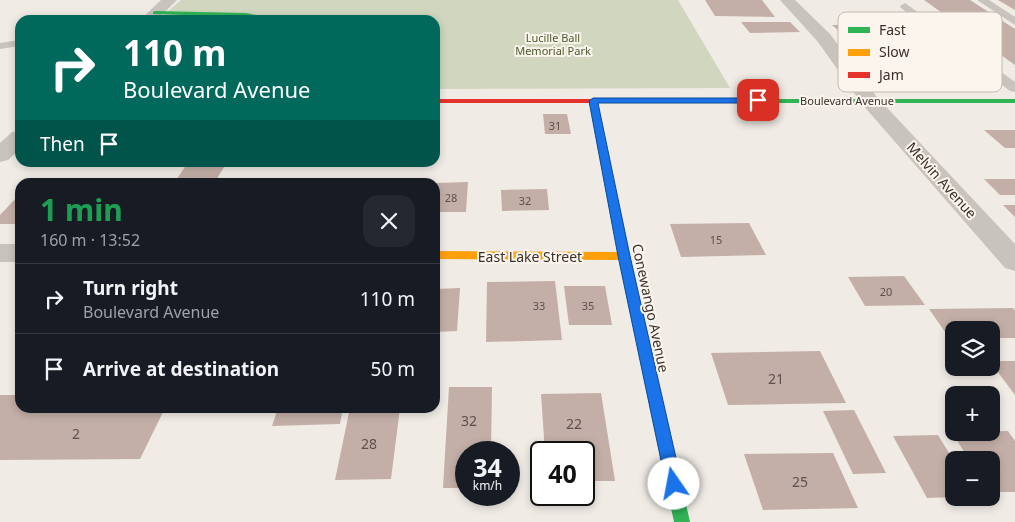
<!DOCTYPE html>
<html lang="en">
<head>
<meta charset="utf-8">
<style>
  body { margin:0; font-family:"Noto Sans",sans-serif; background:#242831; color:#f1f3f6; height:100vh; display:flex; flex-direction:column; font-size:19px; white-space:nowrap }
  * { box-sizing:border-box; margin:0 }
  p { font-size:16px; color:#9ea1a6 }
  .icon { flex:none; width:28px; height:28px; fill:none; stroke:currentColor; stroke-width:2; stroke-linecap:round; stroke-linejoin:round }
  .map { position:relative; flex:1; overflow:hidden }
  .drawer { position:absolute; left:15px; top:178px; width:425px; height:235px; display:flex; flex-direction:column; background:#171b24; border-radius:15px; box-shadow:0 2px 8px #0003 }
  .drawer>* { flex:none }
  .banner { position:absolute; left:15px; top:15px; width:425px; height:152px; border-radius:15px; box-shadow:0 2px 8px #0003; background:#00695c; color:#fff; overflow:hidden }
  .buttons { position:absolute; left:945px; top:321px; display:grid; gap:10px }
  .buttons a { display:grid; place-items:center; width:55px; height:55px; border-radius:10px; background:#171b24; box-shadow:0 2px 8px #0003; font-size:25px }
  .speed { position:absolute; left:455px; top:441px; display:flex; gap:10px; font-size:25px; font-weight:700; text-align:center }
  .speed>* { display:grid; place-content:center; width:65px; height:65px; border-radius:50%; background:#171b24; box-shadow:0 2px 8px #0003; line-height:1 }
  .speed small { font-size:12px; font-weight:400 }
  .speed .limit { border:2px solid #111; border-radius:8px; background:#fff; color:#111 }
  .pin { position:absolute; display:grid; place-items:center; width:42px; height:42px; color:#fff; margin:-21px; border-radius:10px; box-shadow:0 2px 8px #0006 }
  .me { position:absolute; width:55px; margin:-28px; rotate:348deg; stroke-linejoin:round; filter:drop-shadow(0 0 4px #0008) }
  .turn { display:flex; align-items:center; gap:18px; height:105px; padding:0 25px; font-size:22px }
  .turn .icon { width:65px; height:65px; stroke-width:2.5 }
  .turn b { display:block; font-size:35px; line-height:42px }
  .then { display:flex; align-items:center; height:48px; padding:0 25px; background:#0003; gap:10px; font-size:19px }
  .round { display:grid; place-items:center; flex:none; width:52px; height:52px; border-radius:15px; background:#242831 }
  .overview { display:flex; align-items:center; justify-content:space-between; height:85px; padding:0 25px }
  h1 { font-size:30px; font-weight:700; line-height:38px; color:#1e9e55 }
  ul { padding:0; list-style:none }
  li { display:flex; align-items:center; gap:15px; height:70px; padding:0 25px; border-top:1px solid #363941 }
  li div { flex:1 }
  li b { display:block; font-size:19px }
  li em { font-style:normal }
  .map>svg:first-child { display:block }
  .green { fill:#d1d6bf }
  .building { fill:#c3afa7 }
  .lines { fill:none; stroke-linecap:round; stroke-linejoin:round }
  .lane { fill:#c9c3be; fill-rule:evenodd }
  .street { fill:#c9c3be; fill-rule:evenodd }
  .fast { fill:#30b455; fill-rule:evenodd }
  .slow { fill:#ff9f0a; fill-rule:evenodd }
  .jam { fill:#e5322d; fill-rule:evenodd }
  .route { fill:#1a73e8; stroke:#114b97 }
  .labels { text-anchor:middle; dominant-baseline:central; stroke-width:4; stroke-linejoin:round; paint-order:stroke }
  .far-park-label { font-size:11px; fill:#4a5a2e; stroke:#fbf5ee }
  .far-street-label { font-size:11px; fill:#3b302b; stroke:#fbf5ee }
  .number-label { font-size:11px; fill:#5d504a }
  .street-label { font-size:14px; fill:#3b302b; stroke:#fbf5ee }
  .near-number-label { font-size:14px; fill:#5d504a }
  .key { fill:#fbf5ee; stroke:#c1bab4; stroke-width:1 }
  .key-label { font-size:14px; fill:#3b302b }
</style>
</head>
<body>
<div class="map">
<svg width="1015" height="522" viewBox="0 0 1015 522">
  <rect width="100%" height="100%" fill="#f0ebe5"/>
  <path class="green" d="M181,0h497l52,88 -295,1v-69h-277z"/>
  <path class="building" d="M705,0h57l13,17 -60,-1z
    M924,0h46l45,29v36z
    M998,0h17v10z
    M741,22h49l10,10 -50,1z
    M832,25h32l8,7h-32z
    M543,114h24l4,20h-26z
    M984,130h31v18h-10z
    M188,162h39l-12,20h-40z
    M984,179h31v16h-15z
    M468,182l-2,30h-31v-29z
    M547,189l2,21 -47,1 -1,-21z
    M20,194v30h-20v-9z
    M1003,205h12v12z
    M749,223l17,32 -85,2 -11,-33z
    M904,276l21,29 -60,1 -17,-29z
    M555,281l7,59 -76,2 1,-60z
    M564,286h41l7,39h-43z
    M460,288l-3,43 -22,1v-43z
    M1013,308l2,3v27h-24v-8h-37v9h-4l-21,-30z
    M820,351l26,52 -118,2 -17,-52z
    M991,361h24v34l-24,-32z
    M449,387h43l-1,65h-25v36h-23z
    M601,393l14,88h-31v-29h-39l-4,-58z
    M0,395h20v13h145l-25,51 -140,1z
    M278,408h65l-3,16 -68,2z
    M350,408h50l-9,71 -56,1z
    M854,410l32,63 -33,1 -30,-63z
    M1008,431l7,10v51h-24v-32h-22l-17,-28z
    M938,435l16,26v36l-27,1 -34,-62z
    M833,453l25,55 -95,2 -19,-56z"/>
  <g class="lines">
    <path class="lane" d="M977,0h12l26,17v8z
      M905,3l110,79v10l-5,-1 -109,-83 -1,-2z
      M20,40v6l-20,3v-6z"/>
    <path class="street" d="M161,0h16l-20,20h-17z
      M780,0h15l35,34 46,62 139,148v27l-10,-3 -143,-164 -44,-62z
      M20,131v18l-12,11 -8,2v-19l12,-11z
      M0,244h20v18h-20z"/>
    <path class="fast" d="M155,11l91,2 36,7 -36,-3 -93,-3v-2z
      M590,99l7,2 33,155 60,266h-16l-56,-266 -29,-155z
      M693,99h322v4h-319l-4,-2z"/>
    <path class="slow" d="M435,251l189,1 6,4 -6,4 -189,-1z"/>
    <path class="jam" d="M435,99h261l4,2 -4,2h-261z"/>
  </g>
  <path class="route" d="M593,98h165l4,2 -4,3h-160l32,153 52,228 -3,6 -5,2 -6,-2 -2,-6 -48,-228 -29,-155z"/>
  <g class="labels">
    <g class="far-park-label">
      <text x="553" y="37">Lucille Ball<tspan x="553" dy="13">Memorial Park</tspan></text>
    </g>
    <g class="far-street-label">
      <text x="847" y="100">Boulevard Avenue</text>
    </g>
    <g class="number-label">
      <text x="555" y="125">31</text>
      <text x="451" y="197">28</text>
      <text x="525" y="200">32</text>
      <text x="716" y="239">15</text>
      <text x="886" y="291">20</text>
      <text x="539" y="305">33</text>
      <text x="588" y="305">35</text>
    </g>
    <g class="street-label">
      <text transform="translate(942 180) rotate(48)">Melvin Avenue</text>
      <text x="530" y="256">East Lake Street</text>
      <text transform="translate(651 308) rotate(78)">Conewango Avenue</text>
    </g>
    <g class="near-number-label">
      <text x="776" y="378">21</text>
      <text x="469" y="420">32</text>
      <text x="574" y="423">22</text>
      <text x="76" y="433">2</text>
      <text x="369" y="443">28</text>
      <text x="800" y="481">25</text>
    </g>
  </g>
  <rect x="838" y="12" width="164" height="80" rx="8" class="key"/>
  <rect x="848" y="27" width="22" height="6" fill="#30b455"/>
  <rect x="848" y="49" width="22" height="7" fill="#ff9f0a"/>
  <rect x="848" y="72" width="22" height="6" fill="#e5322d"/>
  <g class="key-label">
    <text x="879" y="35">Fast</text>
    <text x="879" y="57">Slow</text>
    <text x="879" y="80">Jam</text>
  </g>
</svg>
<div class="buttons">
<a><svg class="icon" aria-label="layers" viewBox="0 0 24 24"><path d="M12 4l9 5-9 5-9-5zM3 14l9 5 9-5"/></svg></a>
<a>+</a>
<a>−</a>
</div>
<div class="speed"><div>34<small>km/h</small></div><div class="limit">40</div></div>
<div class="pin" style="left:758px;top:100px;background:#d93025"><svg class="icon" aria-label="arrive" viewBox="0 0 24 24"><path d="M6 21V4h12l-3 4 3 4H6"/></svg></div>
<svg class="me" style="left:674px;top:484px" viewBox="-20 -20 40 40"><circle r="19" fill="#fff"/><path d="M0-13L10 11 0 6-10 11z" fill="#1a73e8"/></svg>
<div class="banner">
<div class="turn"><svg class="icon" aria-label="right" viewBox="0 0 24 24"><path d="M7 20v-9h11M14 6l5 5-5 5"/></svg><div><b>110 m</b>Boulevard Avenue</div></div>
<div class="then">Then<svg class="icon" aria-label="arrive" viewBox="0 0 24 24"><path d="M6 21V4h12l-3 4 3 4H6"/></svg></div>
</div>
<section class="drawer">
<div class="overview"><div><h1>1 min</h1><p>160 m · 13:52</p></div><a class="round"><svg class="icon" aria-label="close" viewBox="0 0 24 24"><path d="M6 6l12 12M18 6L6 18"/></svg></a></div>
<ul>
<li><svg class="icon" aria-label="right" viewBox="0 0 24 24"><path d="M7 20v-9h11M14 6l5 5-5 5"/></svg><div><b>Turn right</b><p>Boulevard Avenue</p></div><em>110 m</em></li>
<li><svg class="icon" aria-label="arrive" viewBox="0 0 24 24"><path d="M6 21V4h12l-3 4 3 4H6"/></svg><div><b>Arrive at destination</b></div><em>50 m</em></li>
</ul>
</section>
</div>
</body>
</html>
